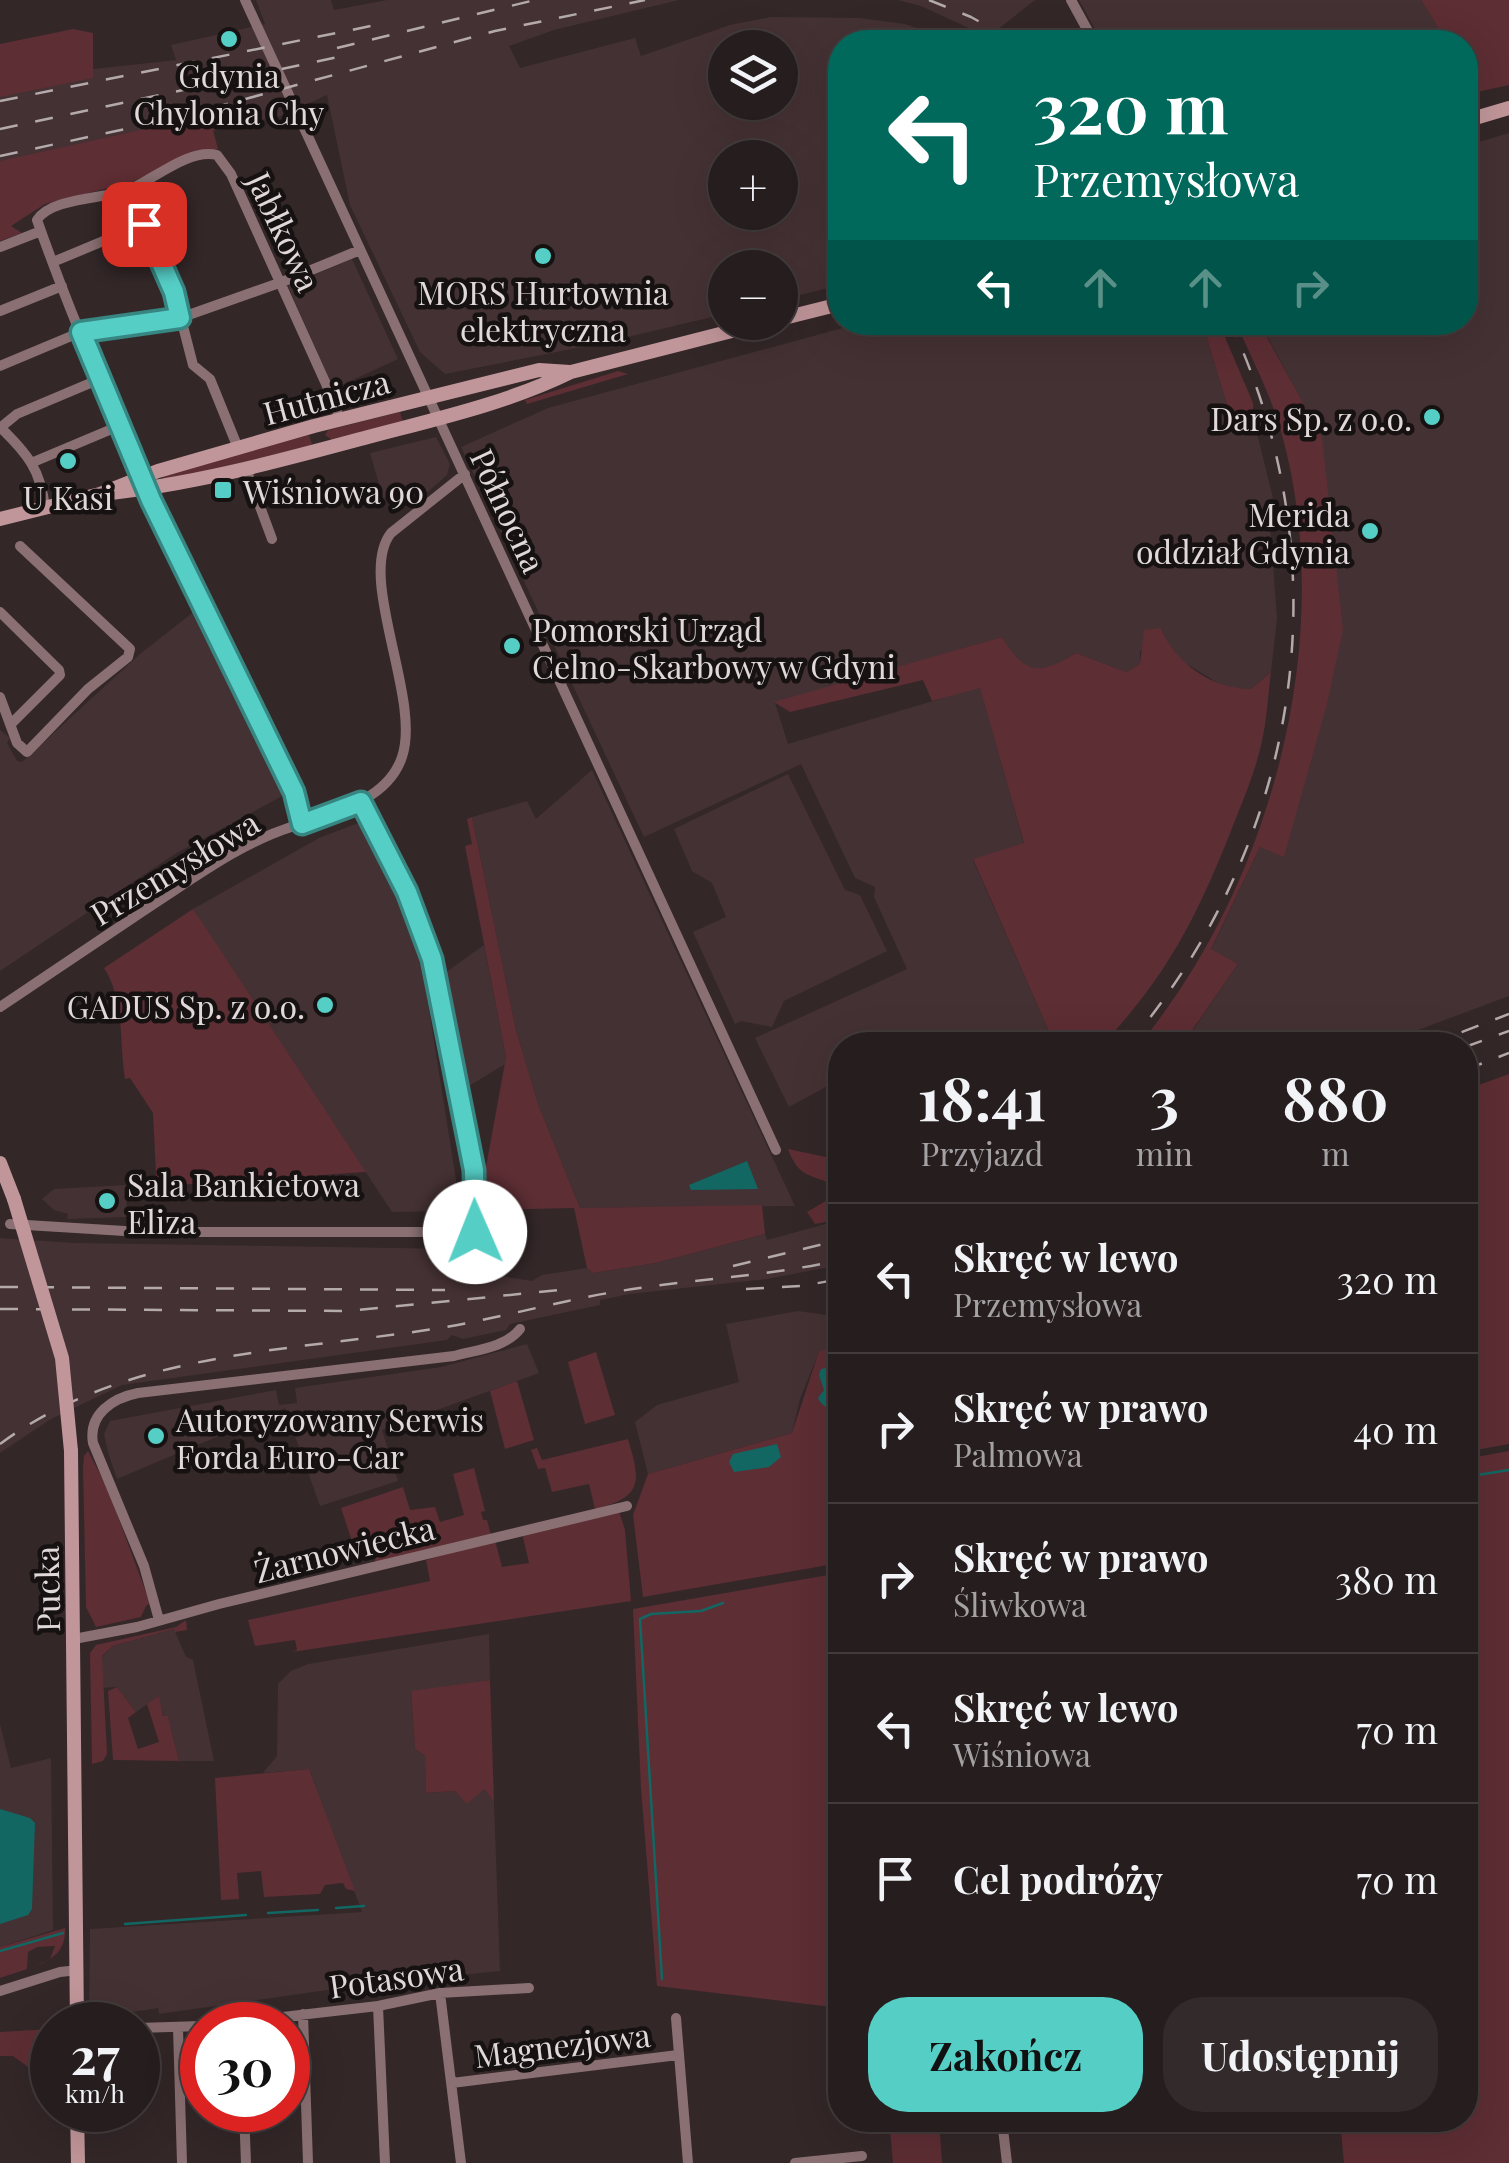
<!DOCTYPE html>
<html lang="pl">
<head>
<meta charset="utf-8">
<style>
  body { margin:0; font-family:"Playfair Display",serif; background:#322a2b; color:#f1f3f6; height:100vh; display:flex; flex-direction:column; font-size:38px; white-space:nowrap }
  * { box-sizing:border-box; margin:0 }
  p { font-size:32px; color:#a4a2a4 }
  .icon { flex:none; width:55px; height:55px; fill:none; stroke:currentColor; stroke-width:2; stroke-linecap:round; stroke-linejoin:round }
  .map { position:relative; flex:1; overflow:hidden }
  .sheet { position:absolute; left:828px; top:1032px; width:650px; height:1100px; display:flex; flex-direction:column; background:#261d1e; border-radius:40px; box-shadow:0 10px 40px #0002,0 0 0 2px #423b3c }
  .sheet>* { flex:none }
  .banner { position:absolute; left:828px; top:30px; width:650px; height:305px; border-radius:40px; box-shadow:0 10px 40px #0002,0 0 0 2px #423b3c; background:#00695c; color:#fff; overflow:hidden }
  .tools { position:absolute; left:708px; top:30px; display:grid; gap:20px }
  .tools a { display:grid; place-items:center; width:90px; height:90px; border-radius:50%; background:#261d1e; box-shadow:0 10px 40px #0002,0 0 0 2px #423b3c; font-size:50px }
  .speed { position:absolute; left:30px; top:2002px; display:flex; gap:20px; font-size:50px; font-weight:700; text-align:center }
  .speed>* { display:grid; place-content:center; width:130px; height:130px; border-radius:50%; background:#261d1e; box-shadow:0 10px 40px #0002,0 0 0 2px #423b3c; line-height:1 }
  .speed small { font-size:25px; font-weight:400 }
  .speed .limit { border:15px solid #d22; background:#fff; color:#111 }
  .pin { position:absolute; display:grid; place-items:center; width:85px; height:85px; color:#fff; margin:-42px; border-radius:20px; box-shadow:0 5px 15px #0006 }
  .me { position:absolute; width:110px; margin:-55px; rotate:359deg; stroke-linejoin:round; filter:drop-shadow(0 0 8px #0008) }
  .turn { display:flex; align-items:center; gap:35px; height:210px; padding:0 40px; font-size:45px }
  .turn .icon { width:130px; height:130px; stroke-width:2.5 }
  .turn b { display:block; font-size:70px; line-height:85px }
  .lanes { display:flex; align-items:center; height:95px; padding:0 40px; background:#0003; justify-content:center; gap:50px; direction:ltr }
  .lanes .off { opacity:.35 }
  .eta { display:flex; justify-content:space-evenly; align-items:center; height:170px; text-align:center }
  .eta b { font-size:60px; font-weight:700; line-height:70px }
  .primary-button { display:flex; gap:20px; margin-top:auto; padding:20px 40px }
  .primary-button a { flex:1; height:115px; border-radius:40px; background:#55cec6; color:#111; font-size:40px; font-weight:700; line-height:115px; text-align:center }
  .primary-button a+a { background:#322a2b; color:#f1f3f6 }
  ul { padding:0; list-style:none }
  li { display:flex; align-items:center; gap:30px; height:150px; padding:0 40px; border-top:2px solid #423b3c }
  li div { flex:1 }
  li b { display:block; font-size:38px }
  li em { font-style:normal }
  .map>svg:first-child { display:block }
  .built { fill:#443133; fill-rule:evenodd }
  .green { fill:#5d2e34 }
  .water { fill:#126763 }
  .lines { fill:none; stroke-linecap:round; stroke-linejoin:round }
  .stream { stroke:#126763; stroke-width:2.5 }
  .street { stroke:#8a7072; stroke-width:10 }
  .secondary { stroke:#c1969a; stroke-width:14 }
  .rail { stroke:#b4aaab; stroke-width:2.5; stroke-dasharray:18 18; stroke-linecap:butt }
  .secondary-bridge { stroke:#c1969a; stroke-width:14 }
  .route-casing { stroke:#378681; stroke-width:25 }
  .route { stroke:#55cec6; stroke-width:18 }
  .poi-dot { fill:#55cec6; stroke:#171212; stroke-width:4 }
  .labels { text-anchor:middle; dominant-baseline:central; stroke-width:9; stroke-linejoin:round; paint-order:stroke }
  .poi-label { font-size:32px; fill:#e1d8d9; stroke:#171212; text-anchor:start }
  .street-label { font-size:32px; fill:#e1d8d9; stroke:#171212 }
</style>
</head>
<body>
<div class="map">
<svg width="1509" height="2163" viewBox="0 0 1509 2163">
  <rect width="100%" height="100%" fill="#332728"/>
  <path class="built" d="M256,0h75l3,10 53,-10h292l-125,30 -45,16 11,22 115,-30 6,18 89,-31 41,-8 89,1 45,6 52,18h-117v243l-60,15v-32h-55v46l-123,29 -157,31 -25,-22 -70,-147 -23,-110 -46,21 -281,62v-90l94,-19 82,-9 -5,-15 94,-21zM725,48h55v54h-55zM725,158h55v54h-55z
    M898,0h137l-47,37 -67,-31z
    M1079,0h342l26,42h-345z
    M1509,133v863l-131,49h-168l-19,-12 47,-69 -27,-14 49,-103 24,9 37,-419 -61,-114 205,-1v-176z
    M352,259l46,100 -65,30 -45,-103z
    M861,323h338l7,12 24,80 23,2 20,81 -5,2 9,118 -6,54 -20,17h-23l-43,-26 -14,-12 -10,-23 -21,24v12l-14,8 -50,-19 -22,13 -16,4 -21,-8 -15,-25 -227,66 13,41 192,-57 44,157 -51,16 82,185h-215v42l-3,-6 -48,26 -34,-69 152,-69 -33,-72 1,-10 -20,-9 -54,-114 -157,73 -183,-390 87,-39z
    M436,437l14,27 -3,11 -33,29 -3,-11 -28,5 -13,-45z
    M196,610l92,183 -113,61 -175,117v-241l10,8 -3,5 10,18 5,1 118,-108z
    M592,770l203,436 -215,2 -42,-104 -22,-74 -44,-213 55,-16 9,18z
    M788,774l57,116 15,5 27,56 -103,50 -12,26 -31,-6 -6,3 -42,-92 33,-15 -14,-34 -20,-12 -18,-42z
    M361,822l41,81 19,56 40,252 -69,1 -199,-303 126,-71z
    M484,945l22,112 -1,7 -36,22 -24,-113z
    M126,1185l1,32 -60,2 1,-5 -14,-4 -12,-11 12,-10z
    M840,1220v45l-73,14 -137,15 -30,6v5l-90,19 -4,6 -43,9 -11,-4 -5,5 -325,45 -71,34 -51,34v-215l74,5 383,6 11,27 13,-3 51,8 10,-6 45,-7 6,5 63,-10 109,-29 2,6z
    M798,1311l42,6v30l-21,5 -19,47 -8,34 -144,41 -13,-52 22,-17 82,-23 -13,-58z
    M527,1344l12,29 -157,57 16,51 -78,25 -35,-98 -168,71 -9,-27 -4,-18 6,-13 166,-31 3,15 18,-2 -2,-15 146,-21z
    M174,1629l12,28 7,3 21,101h-35l-11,-45 -4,1 -6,-20 -22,15 -19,-25 -15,1v-31l11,-11z
    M489,1634l1,46 -79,12 4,57 10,7 1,37 58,-4 10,13 6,169 -130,13 -211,30 -1,-6 -69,11 1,-90 272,-17 -53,-143 -46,4 14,-17 1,-72 13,-13 17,-7z
    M0,1724l11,44 40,-10 2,172 -53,17z"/>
  <path class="green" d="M1421,0h88v85l-32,7 -12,-19v-31h-18z
    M73,29l20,4v45l-93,19v-53z
    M209,115l9,34 -34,9 -52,24 -87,22 -34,22 11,7 -22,8v-80z
    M1199,323h20l34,80v14l-23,-2 -24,-80z
    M1236,323h23l63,114 21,193 -16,74 -43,153 -24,-10 -49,102 27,15 -47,68 19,13h-71c132,-160 199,-407 143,-610 -10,-38 -30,-76 -46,-112z
    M618,371l10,3 -101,30 -2,-4z
    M400,412l3,10 -71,18 -7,-5 3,-5z
    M309,435l3,9 -3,2 -144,35 -3,-7z
    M1161,628c14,36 52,61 90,61l20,-17c-3,23 -4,47 -9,69 -7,33 -21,64 -33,95 -34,85 -64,142 -127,209h-47l-82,-186 51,-16 -44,-155 -48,13 -9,-21 -133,32 -16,-10 228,-65c23,38 37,39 74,16l50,19 14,-8 4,-34z
    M472,817l44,213 22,74 42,104 182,-3 3,29 -109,29 -63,10 -6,-5 -13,-60 -90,2v-32l22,-121 -41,-211 7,-2 -5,-25z
    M193,909l9,13 164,250 -203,14 -7,-11 -3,-62 -23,-35 -5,1c-6,-36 0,-79 -21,-111z
    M1509,1074v370l-44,8v-362z
    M788,1149l52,11v59l-25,5 -8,-12 29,-17v-10c-26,-10 -38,-8 -48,-36z
    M840,1347v216l-197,34 -10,-82 15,-41 144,-41 27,-82z
    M596,1352l19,63 -30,9 -17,-62z
    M517,1381l17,59 -29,9 -15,-58z
    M628,1439c13,43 15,58 -33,70l-6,-25 -37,8 -7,-24 -7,1 -7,-19 6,-2 5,12z
    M88,1451l19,36 43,116 -4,3 -5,11 -45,10 -10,-20 -3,-139 1,-12z
    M1509,1451v712h-165l-4,-43h125v-661z
    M474,1468l11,43 -4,1 2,8h4l4,15 -115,28 -6,-22 -17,3 -12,-36 62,-21 7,23 25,-3 5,15 24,-7 -11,-41z
    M619,1511l6,19 6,71 -339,51 5,-2 -2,-10 -40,6 -7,-26 182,-39 -4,-21 69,-20 7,27 27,-4 -7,-30z
    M840,1573v435l-183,-22 -16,-197 -8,-180z
    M186,1620l1,10 -12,2 -1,-3 -61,17 -11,10 5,98 -4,7 -11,3 -2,-111 6,-8 80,-18z
    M490,1680l4,122 -10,-13 -17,15 -12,-13 -29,2 -1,-37 -10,-7 -4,-58z
    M117,1687l19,25 -8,6 10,31 21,-7 -12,-38 12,-8 4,20h5l11,45 -66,-1 -5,-69z
    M309,1769l46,122 -9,-2 -3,-6 -18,2 -5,9 -56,3 -3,-26 -24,2 2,26 -18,1 -6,-122z
    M65,1928c1,23 -12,31 -31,39l16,-8 5,-13 -18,1 -9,5 -1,17 -27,9v-31z
    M52,2029v54l-5,1 -13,-12 13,-3 1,-15h-16v16l-19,-14h-13v-24z
    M889,2120h50l3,43h-49z"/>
  <path class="water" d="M747,1161l11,28 -67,1 -2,-5z
    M832,1367l8,13v25c-10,5 -17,3 -22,-7l6,-8 -5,-15 2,-6z
    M777,1444l4,13 -12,10 -35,5 -5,-10 4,-8z
    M0,1809l30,9 5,5 -3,86 -4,6 -28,9z"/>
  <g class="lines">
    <path class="stream" d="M1465,1477l44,-7
      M336,1908l28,-2
      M268,1913l50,-3
      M125,1924l121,-9
      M0,1951l63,-18
      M662,1979l-22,-360 11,-5 50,-3 22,-8"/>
    <path class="street" d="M245,0l531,1150
      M1071,0l23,42
      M130,189l44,102 19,74 17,14 28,69
      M0,247l41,-16
      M53,262l91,-38
      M0,311l62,-25
      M0,366l81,-34 99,-14 102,-36 78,-32
      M0,427c27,26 41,43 45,81
      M0,428l17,-14 83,-35
      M31,463l88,-37
      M246,469l26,70
      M0,612l59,58 1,5 -48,48
      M0,697l17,46 10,9 61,-63 40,-32 2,-8 -110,-103
      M302,824l-7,-32c-93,-188 -188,-374 -258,-572 14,-23 70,-21 94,-31 24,-11 59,-41 86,-34l14,19 105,232 3,14
      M0,1007c51,-34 101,-68 152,-102 45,-29 87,-61 139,-78 40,-14 96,-25 111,-70 20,-58 -46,-180 -11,-224l74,-59
      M10,1224l131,8h334l-1,-62 -42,-211 -16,-48 -55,-109
      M159,1620l-15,-54 -51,-123c-5,-29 20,-45 45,-50l316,-37c22,-6 51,-8 66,-27
      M74,1639l63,-12 82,-23 408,-98
      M0,1991l60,-19 18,-2
      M440,1993l21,170
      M378,2006l7,157
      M303,2014l5,149
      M676,2018l12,145
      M77,2021l24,4
      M212,2025l166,-19 62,-13 89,-5
      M138,2028l64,-2
      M178,2028l4,135
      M452,2083l226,-28
      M244,2110l2,53
      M1002,2120l5,43
      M1003,2121l17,-1
      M795,2163l67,-7"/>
    <path class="secondary" d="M1465,121l44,-13
      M780,319l60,-15
      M100,494c92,-9 179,-33 268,-57 68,-18 140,-34 203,-65l196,-50
      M0,519l100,-25 58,-23 156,-45 225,-56 31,2
      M0,1163l14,36
      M71,1451l6,574
      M77,2110l1,53"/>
    <path class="rail" d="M929,0l42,17 45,25
      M337,48l198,-48
      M0,101l371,-75
      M0,129l352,-75
      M0,156l172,-37 323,-88 150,-31
      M1128,1045c173,-205 216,-478 102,-723
      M1428,1045l81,-31
      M1465,1047l44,-16
      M1465,1070l44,-17
      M733,1266l107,-26
      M0,1287l445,3
      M746,1289l56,-3 38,-7
      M0,1309l348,2 222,-22
      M0,1444c122,-90 276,-92 420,-113 66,-9 129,-28 194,-39 75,-13 151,-15 226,-32"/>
    <path class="secondary-bridge" d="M14,1199l48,159 9,93"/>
  </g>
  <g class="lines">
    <g class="route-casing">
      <path id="route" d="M144,224l30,68 6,26 -99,14 70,168 143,292 8,32 59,-22 46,90 25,67 42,211 1,62"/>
    </g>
    <use href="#route" class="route"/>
  </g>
  <g class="poi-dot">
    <circle cx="229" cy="39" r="10"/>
    <circle cx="543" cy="256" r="10"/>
    <circle cx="1432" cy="417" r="10"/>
    <circle cx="68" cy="461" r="10"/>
    <rect x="213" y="480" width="20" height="20" rx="5"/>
    <circle cx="1370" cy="531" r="10"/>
    <circle cx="512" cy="646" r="10"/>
    <circle cx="325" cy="1005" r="10"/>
    <circle cx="107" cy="1201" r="10"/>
    <circle cx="156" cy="1436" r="10"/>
  </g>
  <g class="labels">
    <g class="poi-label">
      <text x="229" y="74" text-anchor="middle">Gdynia<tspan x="229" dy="37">Chylonia Chy</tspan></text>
      <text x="543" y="291" text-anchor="middle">MORS Hurtownia<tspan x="543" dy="37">elektryczna</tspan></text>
      <text x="1412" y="417" text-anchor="end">Dars Sp. z o.o.</text>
      <text x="243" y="490">Wiśniowa 90</text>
      <text x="68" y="496" text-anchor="middle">U Kasi</text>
      <text x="1350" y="513" text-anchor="end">Merida<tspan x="1350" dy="37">oddział Gdynia</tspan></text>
      <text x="532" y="628">Pomorski Urząd<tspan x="532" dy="37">Celno-Skarbowy w Gdyni</tspan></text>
      <text x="305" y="1005" text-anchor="end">GADUS Sp. z o.o.</text>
      <text x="127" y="1183">Sala Bankietowa<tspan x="127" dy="37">Eliza</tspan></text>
      <text x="176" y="1418">Autoryzowany Serwis<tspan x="176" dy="37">Forda Euro-Car</tspan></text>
    </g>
    <g class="street-label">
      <text transform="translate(285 231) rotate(65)">Jabłkowa</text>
      <text transform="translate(326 396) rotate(-15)">Hutnicza</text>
      <text transform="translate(509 510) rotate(65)">Północna</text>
      <text transform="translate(174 867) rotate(-31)">Przemysłowa</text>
      <text transform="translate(344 1548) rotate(-14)">Żarnowiecka</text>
      <text transform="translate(46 1589) rotate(-91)">Pucka</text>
      <text transform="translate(396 1976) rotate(-8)">Potasowa</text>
      <text transform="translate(562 2044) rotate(-7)">Magnezjowa</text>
    </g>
  </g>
</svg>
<div class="tools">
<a><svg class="icon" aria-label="layers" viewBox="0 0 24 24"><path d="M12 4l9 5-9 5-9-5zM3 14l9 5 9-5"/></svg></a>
<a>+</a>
<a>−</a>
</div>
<div class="speed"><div>27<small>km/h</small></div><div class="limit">30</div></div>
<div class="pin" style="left:144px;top:224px;background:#d93025"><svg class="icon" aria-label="arrive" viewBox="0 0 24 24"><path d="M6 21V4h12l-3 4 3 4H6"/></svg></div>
<svg class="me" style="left:475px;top:1232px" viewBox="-20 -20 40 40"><circle r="19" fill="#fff"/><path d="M0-13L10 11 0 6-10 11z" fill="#55cec6"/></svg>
<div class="banner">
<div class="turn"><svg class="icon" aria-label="left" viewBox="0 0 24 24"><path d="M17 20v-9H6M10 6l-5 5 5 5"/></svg><div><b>320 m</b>Przemysłowa</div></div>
<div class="lanes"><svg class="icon" aria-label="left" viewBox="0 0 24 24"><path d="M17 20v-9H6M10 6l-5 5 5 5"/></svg><svg class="icon off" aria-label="ahead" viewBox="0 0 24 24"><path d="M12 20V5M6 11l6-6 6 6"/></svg><svg class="icon off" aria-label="ahead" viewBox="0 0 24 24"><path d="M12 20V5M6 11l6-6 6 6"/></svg><svg class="icon off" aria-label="right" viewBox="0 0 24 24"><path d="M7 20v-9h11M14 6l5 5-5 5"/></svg></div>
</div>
<section class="sheet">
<div class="eta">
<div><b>18:41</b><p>Przyjazd</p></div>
<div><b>3</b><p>min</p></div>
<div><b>880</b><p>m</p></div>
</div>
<ul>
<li><svg class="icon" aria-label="left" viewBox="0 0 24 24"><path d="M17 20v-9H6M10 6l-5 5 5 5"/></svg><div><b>Skręć w lewo</b><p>Przemysłowa</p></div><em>320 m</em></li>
<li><svg class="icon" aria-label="right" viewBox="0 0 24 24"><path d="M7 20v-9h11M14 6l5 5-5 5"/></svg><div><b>Skręć w prawo</b><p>Palmowa</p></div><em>40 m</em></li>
<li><svg class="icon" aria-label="right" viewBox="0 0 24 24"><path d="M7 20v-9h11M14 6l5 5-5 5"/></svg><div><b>Skręć w prawo</b><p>Śliwkowa</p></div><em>380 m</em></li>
<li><svg class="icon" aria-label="left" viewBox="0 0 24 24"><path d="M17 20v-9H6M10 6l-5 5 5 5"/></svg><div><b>Skręć w lewo</b><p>Wiśniowa</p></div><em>70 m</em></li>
<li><svg class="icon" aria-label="arrive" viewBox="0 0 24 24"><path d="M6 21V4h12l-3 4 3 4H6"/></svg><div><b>Cel podróży</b></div><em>70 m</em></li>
</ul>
<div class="primary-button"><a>Zakończ</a><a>Udostępnij</a></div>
</section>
</div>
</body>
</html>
